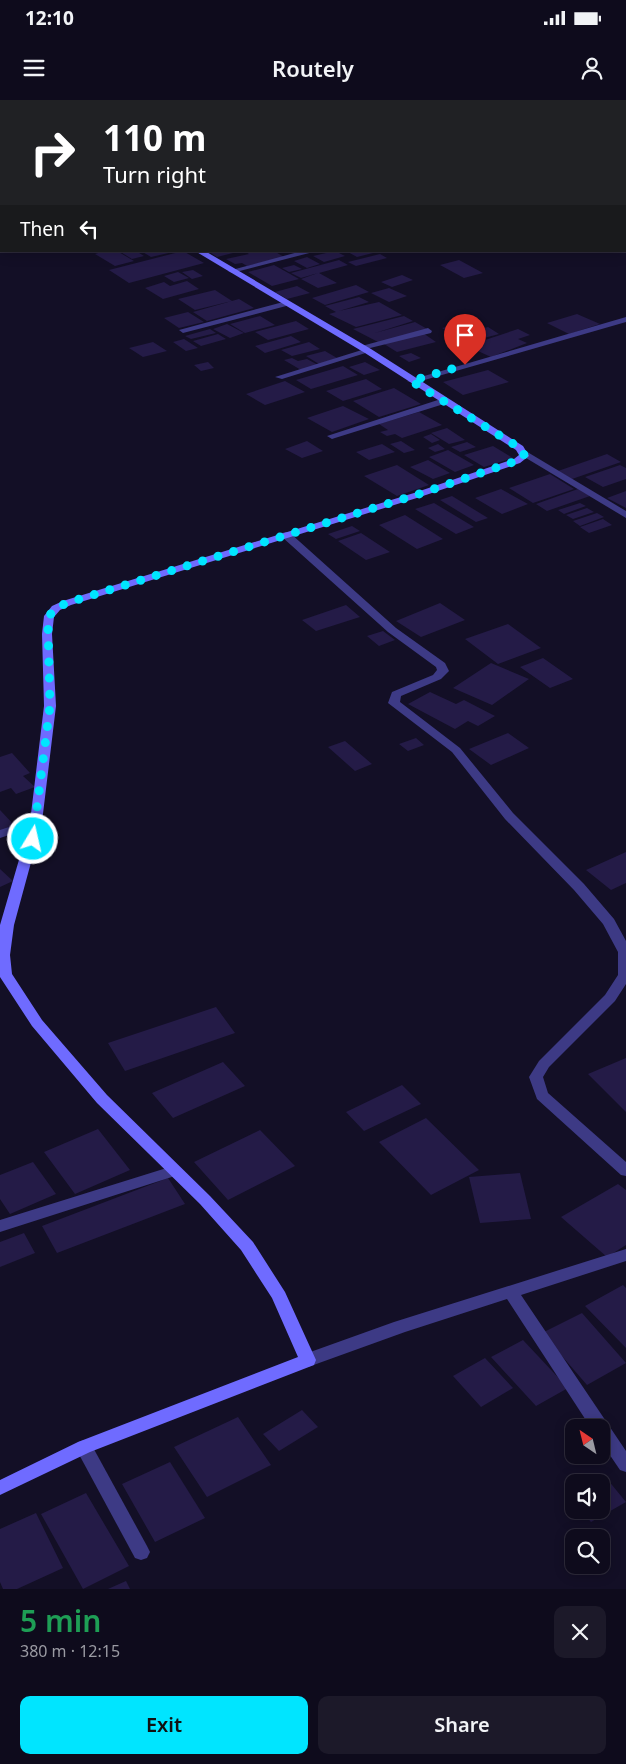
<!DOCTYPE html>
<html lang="en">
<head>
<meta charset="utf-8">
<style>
  body { margin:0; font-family:"Noto Sans",sans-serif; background:#1c1929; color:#f1f3f6; height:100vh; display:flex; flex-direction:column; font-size:19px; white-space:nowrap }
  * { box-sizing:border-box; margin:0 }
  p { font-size:16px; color:#9b9ba3 }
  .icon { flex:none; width:28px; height:28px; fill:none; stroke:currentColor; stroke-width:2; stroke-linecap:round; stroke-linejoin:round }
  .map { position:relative; height:1489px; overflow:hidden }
  .drawer { display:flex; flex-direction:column; background:#0e0b1c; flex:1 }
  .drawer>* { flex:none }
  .hud { position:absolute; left:0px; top:0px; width:626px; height:152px; box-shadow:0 2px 12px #0003,0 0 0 1px #2e2b3b; background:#202124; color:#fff; overflow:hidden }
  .needle { width:32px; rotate:325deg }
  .controls { position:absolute; left:565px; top:1319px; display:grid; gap:10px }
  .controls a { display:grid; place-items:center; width:45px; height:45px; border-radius:10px; background:#0e0b1c; box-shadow:0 2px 12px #0003,0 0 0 1px #2e2b3b; font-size:25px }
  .pin { position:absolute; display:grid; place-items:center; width:42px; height:42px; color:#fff; margin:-51px -21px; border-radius:50% 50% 50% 0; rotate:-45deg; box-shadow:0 0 5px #0007 }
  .pin .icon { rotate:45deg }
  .me { position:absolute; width:55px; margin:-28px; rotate:9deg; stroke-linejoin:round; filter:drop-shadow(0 0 4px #0008) }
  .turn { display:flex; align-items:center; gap:18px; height:105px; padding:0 20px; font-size:22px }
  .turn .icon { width:65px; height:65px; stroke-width:2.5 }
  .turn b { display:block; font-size:35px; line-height:42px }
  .then { display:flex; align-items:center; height:48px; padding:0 20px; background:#0003; gap:10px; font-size:19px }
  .round { display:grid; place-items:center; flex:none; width:52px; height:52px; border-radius:10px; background:#1c1929 }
  .head { display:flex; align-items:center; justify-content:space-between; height:85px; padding:0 20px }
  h1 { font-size:30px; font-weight:600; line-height:38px; color:#1e9e55 }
  .cta { display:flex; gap:10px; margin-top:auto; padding:10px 20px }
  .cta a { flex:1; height:58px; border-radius:10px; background:#00e5ff; color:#111; font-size:20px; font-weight:600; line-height:58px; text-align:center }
  .cta a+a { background:#1c1929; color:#f1f3f6 }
  .status { display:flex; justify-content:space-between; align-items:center; height:35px; padding:0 25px; background:#0e0b1c; direction:ltr }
  .status svg { height:14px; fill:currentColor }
  header { display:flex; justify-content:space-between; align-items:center; height:65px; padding:0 20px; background:#0e0b1c; font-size:22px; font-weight:600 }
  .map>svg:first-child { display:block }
  .building { fill:#241b47 }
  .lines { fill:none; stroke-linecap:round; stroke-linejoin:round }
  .lane { fill:#3d3a85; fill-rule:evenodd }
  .street { fill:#3d3a85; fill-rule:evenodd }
  .secondary { fill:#6f6bff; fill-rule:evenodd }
  .route { stroke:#00e5ff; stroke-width:9; stroke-dasharray:0 16.2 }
</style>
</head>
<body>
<div class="status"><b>12:10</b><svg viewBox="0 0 49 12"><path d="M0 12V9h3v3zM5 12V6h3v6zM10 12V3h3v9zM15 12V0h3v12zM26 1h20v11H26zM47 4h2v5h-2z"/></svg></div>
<header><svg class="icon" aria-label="menu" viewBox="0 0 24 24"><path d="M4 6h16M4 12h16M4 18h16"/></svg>Routely<svg class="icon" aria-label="person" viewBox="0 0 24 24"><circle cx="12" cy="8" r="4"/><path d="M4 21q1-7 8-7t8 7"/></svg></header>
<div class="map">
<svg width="626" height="1489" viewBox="0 0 626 1489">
  <rect width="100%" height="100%" fill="#130f26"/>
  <path class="building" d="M105,151h12l17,10 -19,5 -20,-12z
    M119,151h17l8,5 -12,3z
    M141,151h32v1l-22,5z
    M183,151l21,12 -75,20 -20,-13z
    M208,151h29v1l-20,5z
    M244,151h30l10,6 -37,9 -5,-3 -7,1 -9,-5 23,-5z
    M335,151l10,5 -21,6 -11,-6z
    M346,151h31v1l-20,5z
    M380,154l7,4 -31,8 -8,-4z
    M307,157l13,7 -13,4 -13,-7z
    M339,160l9,5 -29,8 18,10 -19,5 -17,-9 17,-6 -17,5 -10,-5z
    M459,160l24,13 -19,5 -24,-13z
    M274,165l25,14 -27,7 -24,-14z
    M294,165l8,4 -13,3 -7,-4z
    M193,170l10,6 -11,3 -10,-7z
    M178,172l11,6 -15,4 -10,-6z
    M402,175l11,5 -21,7 -11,-5z
    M187,181l12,8 -36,10 -18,-11 19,-6 6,4z
    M356,185l13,7 -44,13 -13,-7z
    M297,186l13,7 -23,6 -12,-7z
    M389,188l18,8 -18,6 -18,-9z
    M215,190l17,11 -37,9 -17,-11z
    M359,197l10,5 -30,9 40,-9 23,13 -46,12 -27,-13 7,-2 -11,-6z
    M239,199l15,9 -47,13 -14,-9z
    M188,212l16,10 -25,6 -15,-10z
    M577,214l23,10 -31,10 -22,-11z
    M260,216l15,9 -30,8 -15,-9z
    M404,216l9,5 -38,12 40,-11 14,8 -49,13 -27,-14z
    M296,221l13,8 -41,11 -13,-8z
    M470,221l11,6 -27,8 -12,-7z
    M227,224l17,9 -14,5 -17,-9z
    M488,227l11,7 -30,8 -12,-7z
    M210,229l6,4 -25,6 -6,-3z
    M518,229l12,6 -12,4 9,4 -36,14 -24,-11z
    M423,233l13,9 -39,10 -13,-8z
    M218,234l8,5 -25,7 -8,-5z
    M291,236l10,6 -36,11 -10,-7z
    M184,239l14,9 -12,3 -13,-9z
    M153,242l14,9 -24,6 -14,-9z
    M309,242l11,7 -28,7 -11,-6z
    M325,251l12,7 -18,6 -13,-8z
    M411,253l10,5 -12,4 -10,-6z
    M292,258l6,3 9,-2 11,6 -17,5 -17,-10z
    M208,262l6,6 -13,3 -7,-6z
    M365,262l15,8 -16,5 -15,-8z
    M343,266l15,9 -47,14 -15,-9z
    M488,270l21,12 -46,13 -20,-13z
    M366,279l16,10 -39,12 -17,-10z
    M285,281l20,11 -40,13 -19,-11z
    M394,288l27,16 -42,13 -26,-16z
    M343,306l26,13 -37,13 -25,-14z
    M419,312l23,13 -40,13 -7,-4 -8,2 -7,-4 8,-2 -9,-6z
    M447,328l18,12 -16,4 -18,-11z
    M431,334l9,6 -8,3 -9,-6z
    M307,341l16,10 -21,7 -17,-9z
    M401,341l14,9 -11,3 -14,-9z
    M467,342l9,5 -16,5 -9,-5z
    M382,344l13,8 -26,8 -13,-8z
    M438,344l7,5 -10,3 -7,-4z
    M493,346l20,12 -29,9 -20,-12z
    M448,350l26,15 -19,7 -26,-15z
    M607,354l14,8 -49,17 -14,-8z
    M428,360l22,13 -17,6 -23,-12z
    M397,365l32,20 -32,11 -33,-20z
    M620,365l6,3v11l-23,8 -18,-10z
    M550,374l24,15 -41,14 -24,-15z
    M501,389l27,15 -26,10 -27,-16z
    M578,389l12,7 -43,15 -11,-7z
    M626,391v17l-19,-10z
    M452,396l36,22 -12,4 -36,-22z
    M434,403l40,24 -18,7 -41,-25z
    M580,403l6,3 -22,8 -6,-4z
    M587,408l7,4 -21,7 -7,-4z
    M597,413l7,4 -24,9 -7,-5z
    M405,415l38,24 -26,10 -38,-24z
    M603,419l9,6 -23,8 -9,-6z
    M352,426l8,5 -24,8 -8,-5z
    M361,433l29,19 -24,8 -28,-19z
    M440,503l25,17 -44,17 -25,-16z
    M346,505l14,12 -44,14 -14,-11z
    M508,524l33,24 -43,16 -33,-25z
    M383,531l12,9 -16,6 -12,-10z
    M543,558l30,21 -23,9 -30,-21z
    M491,563l38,16 -37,26 -39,-17z
    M430,592l26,12 8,-4 31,16 -17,10 -10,-5 -13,8 -47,-25z
    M508,633l21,15 -38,17 -22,-16z
    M416,638l8,7 -16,6 -9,-7z
    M345,641l27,23 -17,7 -27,-24z
    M12,653l18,20 -7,3 12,11 -19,7 -5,-6 -11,4v-35z
    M0,710l16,17 -16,6z
    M626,752v31l-15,7 -25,-20z
    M0,769l13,12 -13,6z
    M216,907l19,26 -110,38 -17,-28z
    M626,958v54l-38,-38z
    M223,962l22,24 -72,32 -21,-25z
    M402,985l19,19 -57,27 -18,-19z
    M426,1018l53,52 -48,25 -52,-53z
    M98,1029l32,41 -55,24 -31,-42z
    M260,1030l35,36 -67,34 -34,-38z
    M33,1062l23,32 -46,20 -10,-15v-24z
    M520,1073l11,46 -51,4 -11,-46z
    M168,1078l17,26 -128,49 -15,-27z
    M618,1084l8,6v55l-19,12 -46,-40z
    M24,1133l11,20 -35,14v-25z
    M623,1185l3,3v60l-41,-42z
    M582,1213l44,50 -39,22 -45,-52z
    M523,1240l45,48 -32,18 -45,-49z
    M485,1258l28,30 -32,19 -28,-31z
    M302,1310l16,17 -39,24 -16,-17z
    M238,1317l33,48 -64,32 -33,-50z
    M170,1362l35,56 -50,24 -33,-58z
    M603,1374l23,28 -35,20 -10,-12h20v-28h-13z
    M86,1393l43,73 -46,23 -42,-75z
    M36,1413l27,55 -46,21h-14l-3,-7v-53z
    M126,1481l4,8h-22z"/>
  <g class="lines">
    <path class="lane" d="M84,1340l6,2 57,104 3,6 -3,6 -6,2 -6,-2 -60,-111 3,-5z"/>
    <path class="street" d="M253,0h8v1h-7z
      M570,0h10v1h-9z
      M625,17h1v5h-1z
      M625,34h1v4h-1z
      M302,151h15l-85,22 -4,-2z
      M287,201l4,2 -1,2 -107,28 -4,-3z
      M626,217v5l-212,61 -7,-2z
      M428,228l4,3 -1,2 -69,17 -4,-3z
      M365,249l7,2 -90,28 -7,-2z
      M444,298l3,1v4l-112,35 -3,1 -5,-3z
      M524,350l102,61v7l-105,-63v-4z
      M286,432l4,1 106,95 49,35 4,8 -8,8 -40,17 -1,6 60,46 53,65 71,71 30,35 12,22v43l-11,17 -66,66 -6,10 5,16 78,69v14l-5,-1 -84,-76 -8,-22 10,-16 66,-66 13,-20v-23l-15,-28 -29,-34 -69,-71 -53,-67 -64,-49 4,-11 41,-17 4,-5 -1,-3 -48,-35 -106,-95v-4z
      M36,718l4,1 2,3 -2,3 -40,13v-8z
      M173,1066l5,1 3,4 -3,4 -178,57v-12z
      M626,1149v12l-105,34 105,156v21l-6,-2 -19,-28v-14h-10l-84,-129 -102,33 -97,35 -6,-2 -2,-5 2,-5 92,-33z"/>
    <path class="secondary" d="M0,30h1v5h-1z
      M195,151h10l166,98 152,97 6,10 -9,7 -100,34 -349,108 -11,5 -6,7 -2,17 4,72 -14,116 -28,103 -4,30 2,19 30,46 65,75 103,101 43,46 32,50 31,68 -2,5 -224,87 -90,43v-15l78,-38 220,-85 -26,-59 -31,-48 -41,-46 -103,-101 -65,-77 -32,-49v-52l30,-103 14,-116 -2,-72 2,-18 8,-10 11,-5 351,-108 100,-34 5,-4 -3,-5 -151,-97z"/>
  </g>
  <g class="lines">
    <path class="route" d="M33,739l17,-133 -2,-80 1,-10 7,-8 11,-5 349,-108 106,-36 2,-5 -4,-6 -109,-67 54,-16"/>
  </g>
</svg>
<div class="controls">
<a><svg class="needle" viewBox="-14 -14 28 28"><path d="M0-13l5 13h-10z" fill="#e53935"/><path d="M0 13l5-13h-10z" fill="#9b9ba3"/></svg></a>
<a><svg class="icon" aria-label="sound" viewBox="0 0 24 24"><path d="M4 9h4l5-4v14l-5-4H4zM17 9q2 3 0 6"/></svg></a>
<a><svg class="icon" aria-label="search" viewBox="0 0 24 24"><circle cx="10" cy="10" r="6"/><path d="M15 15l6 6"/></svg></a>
</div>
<div class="pin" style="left:465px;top:265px;background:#d93025"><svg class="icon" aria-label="arrive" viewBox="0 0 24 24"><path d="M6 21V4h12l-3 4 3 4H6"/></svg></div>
<svg class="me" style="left:33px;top:739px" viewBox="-20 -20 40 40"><circle r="17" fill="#00e5ff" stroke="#fff" stroke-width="3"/><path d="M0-11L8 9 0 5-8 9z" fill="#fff"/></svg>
<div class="hud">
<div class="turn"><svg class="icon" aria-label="right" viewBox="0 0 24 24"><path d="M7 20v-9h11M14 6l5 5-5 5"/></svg><div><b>110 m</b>Turn right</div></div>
<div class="then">Then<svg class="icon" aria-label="left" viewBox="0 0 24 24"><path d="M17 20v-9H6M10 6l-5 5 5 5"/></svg></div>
</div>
</div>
<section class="drawer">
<div class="head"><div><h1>5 min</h1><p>380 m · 12:15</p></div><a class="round"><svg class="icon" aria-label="close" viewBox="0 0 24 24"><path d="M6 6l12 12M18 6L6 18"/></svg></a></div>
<div class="cta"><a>Exit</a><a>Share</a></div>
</section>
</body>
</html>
